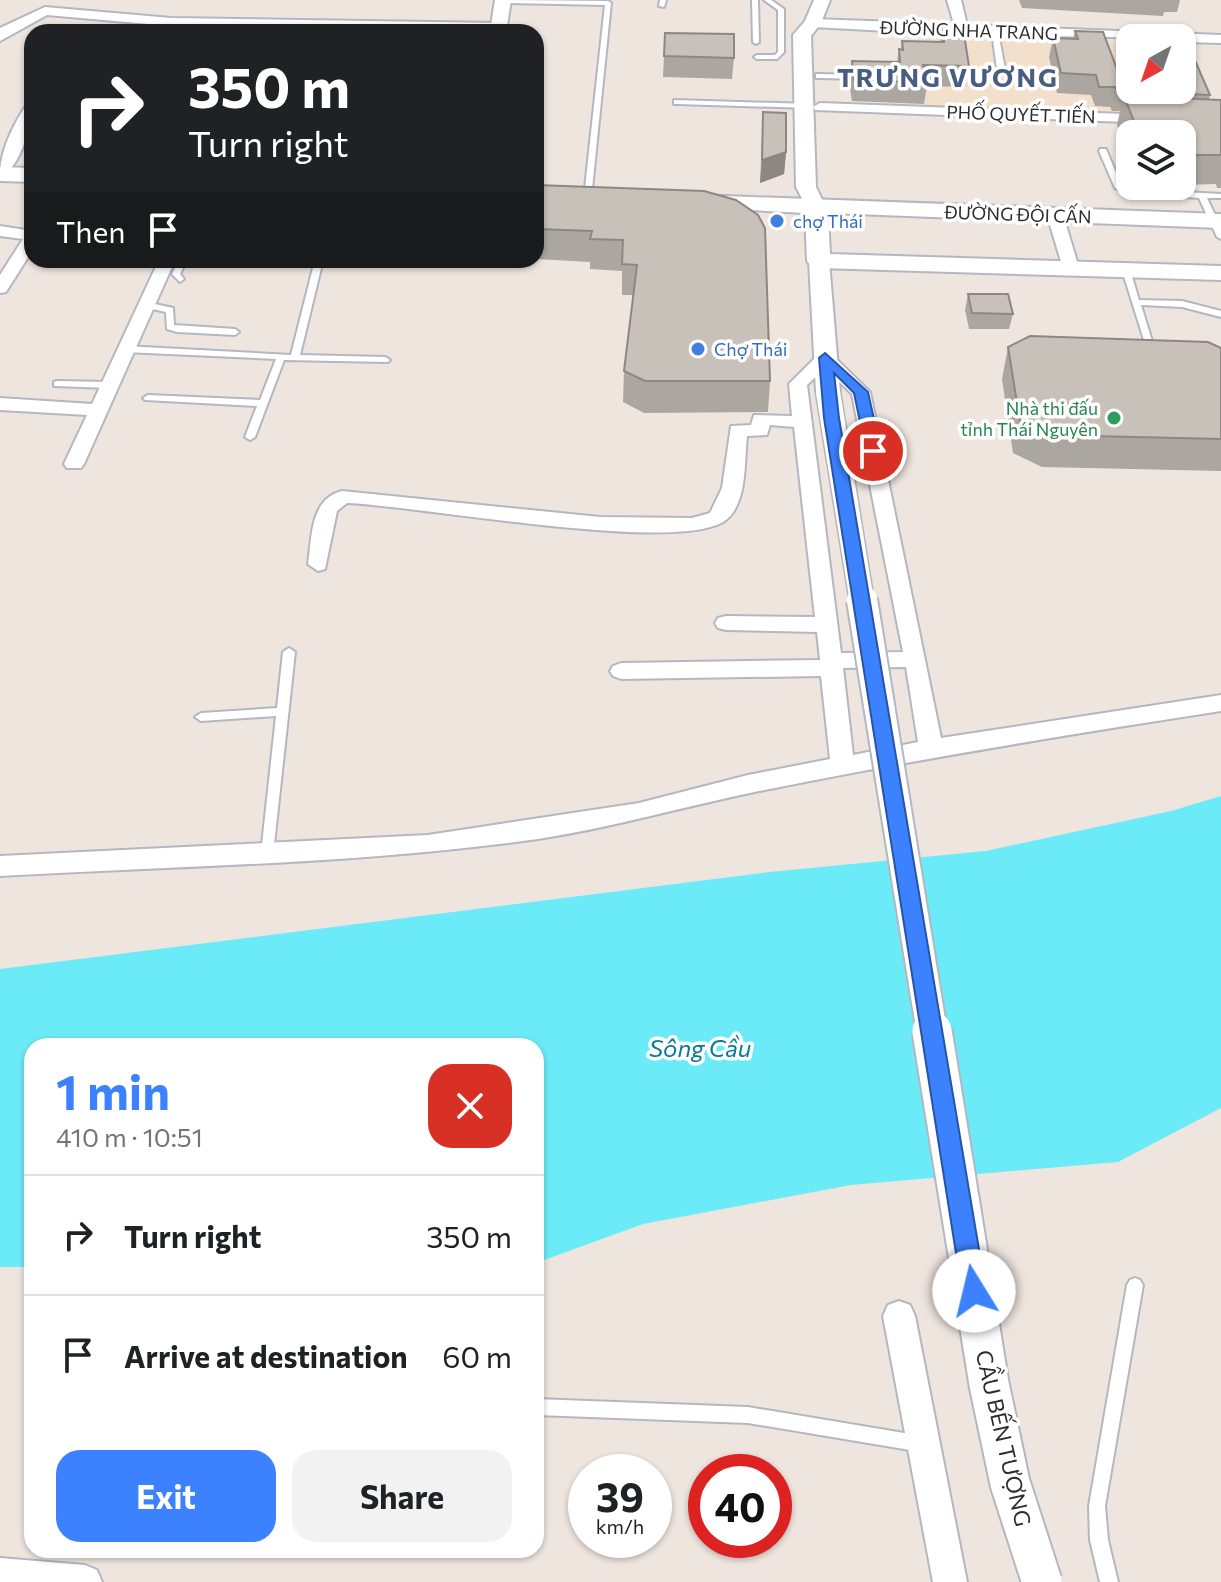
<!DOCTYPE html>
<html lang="en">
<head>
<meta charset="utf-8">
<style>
  body { margin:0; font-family:Commissioner,sans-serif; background:#f2f2f2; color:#202124; height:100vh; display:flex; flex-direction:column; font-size:30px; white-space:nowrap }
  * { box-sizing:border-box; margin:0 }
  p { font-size:26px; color:#757577 }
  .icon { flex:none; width:44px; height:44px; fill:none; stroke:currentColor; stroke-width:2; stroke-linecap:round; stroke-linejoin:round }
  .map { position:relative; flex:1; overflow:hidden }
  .panel { position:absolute; left:24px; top:1038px; width:520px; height:520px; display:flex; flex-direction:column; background:#fff; border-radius:24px; box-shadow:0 2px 6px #0004 }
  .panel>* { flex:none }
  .top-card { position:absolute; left:24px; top:24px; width:520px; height:244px; border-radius:24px; box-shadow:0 2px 6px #0004; background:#202124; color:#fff; overflow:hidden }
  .needle { width:52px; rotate:220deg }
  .buttons { position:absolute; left:1116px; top:24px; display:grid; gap:16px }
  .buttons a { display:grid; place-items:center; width:80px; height:80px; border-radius:16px; background:#fff; box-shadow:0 2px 6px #0004; font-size:40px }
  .speed { position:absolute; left:568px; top:1454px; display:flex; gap:16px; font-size:40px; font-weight:700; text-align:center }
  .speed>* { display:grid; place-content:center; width:104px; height:104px; border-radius:50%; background:#fff; box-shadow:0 2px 6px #0004; line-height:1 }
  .speed small { font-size:20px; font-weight:400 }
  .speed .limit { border:12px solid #d22; background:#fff; color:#111 }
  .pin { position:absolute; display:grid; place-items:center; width:68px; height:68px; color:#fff; margin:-34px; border:4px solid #fff; border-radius:50%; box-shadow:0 2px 8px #0007 }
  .me { position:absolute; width:88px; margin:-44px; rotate:351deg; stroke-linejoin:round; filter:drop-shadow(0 0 6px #0008) }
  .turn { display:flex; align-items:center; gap:28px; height:168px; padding:0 32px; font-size:36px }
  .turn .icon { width:104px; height:104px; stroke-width:2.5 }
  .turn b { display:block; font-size:56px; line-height:68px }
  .then { display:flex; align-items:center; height:76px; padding:0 32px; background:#0003; gap:16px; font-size:30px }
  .round { display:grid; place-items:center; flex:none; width:84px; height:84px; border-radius:24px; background:#f2f2f2 }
  .headline { display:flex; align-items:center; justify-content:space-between; height:136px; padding:0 32px }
  h1 { font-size:48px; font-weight:700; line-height:60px; color:#3c82ff }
  .action { display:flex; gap:16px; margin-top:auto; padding:16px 32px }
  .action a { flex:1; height:92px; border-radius:24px; background:#3c82ff; color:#fff; font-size:32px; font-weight:700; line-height:92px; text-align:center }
  .action a+a { background:#f2f2f2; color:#202124 }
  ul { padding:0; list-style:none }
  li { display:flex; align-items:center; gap:24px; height:120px; padding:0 32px; border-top:2px solid #e0e0e0 }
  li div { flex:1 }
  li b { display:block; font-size:30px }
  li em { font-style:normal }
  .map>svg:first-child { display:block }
  .education { fill:#f2e0cd }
  .water { fill:#6bebf8 }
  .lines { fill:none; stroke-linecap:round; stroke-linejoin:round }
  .service-casing { stroke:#b3b7c1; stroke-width:4 }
  .minor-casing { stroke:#b3b7c1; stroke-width:4 }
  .tertiary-casing { stroke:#b3b7c1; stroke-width:4 }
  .secondary-casing { stroke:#b3b7c1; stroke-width:4 }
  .service { fill:#fff; fill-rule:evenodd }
  .minor { fill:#fff; fill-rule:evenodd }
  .tertiary { fill:#fff; fill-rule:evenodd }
  .secondary { fill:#fff; fill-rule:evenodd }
  .tertiary-bridge-far2-casing { stroke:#b3b7c1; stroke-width:27; stroke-linecap:butt }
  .tertiary-bridge-far1-casing { stroke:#b3b7c1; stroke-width:34; stroke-linecap:butt }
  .tertiary-bridge-casing { stroke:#b3b7c1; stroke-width:43; stroke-linecap:butt }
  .tertiary-bridge-far2 { stroke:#fff; stroke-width:24 }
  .tertiary-bridge-far1 { stroke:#fff; stroke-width:30 }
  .tertiary-bridge { stroke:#fff; stroke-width:39 }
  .wall { fill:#aca6a0 }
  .shaded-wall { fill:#8c8782 }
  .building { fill:#c8c1ba; stroke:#8c8782; stroke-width:2 }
  .route { fill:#3c82ff; stroke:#2754a6; stroke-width:2 }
  .shop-dot { fill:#3f7fe0; stroke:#fff; stroke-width:3 }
  .leisure-dot { fill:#2e9e5b; stroke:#fff; stroke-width:3 }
  .labels { text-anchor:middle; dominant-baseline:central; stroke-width:7; stroke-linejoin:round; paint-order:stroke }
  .far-street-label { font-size:18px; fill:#2d2d2d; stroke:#fff }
  .far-shop-label { font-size:18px; fill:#366cbe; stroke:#fff; text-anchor:start }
  .far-leisure-label { font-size:18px; fill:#27864d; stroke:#fff; text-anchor:end }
  .street-label { font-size:22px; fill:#2d2d2d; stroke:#fff }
  .water-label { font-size:24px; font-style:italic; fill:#057b94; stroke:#fff }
  .far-district-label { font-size:26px; font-weight:bold; letter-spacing:2px; fill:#495d82; stroke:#fff }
</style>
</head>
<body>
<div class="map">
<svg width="1221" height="1582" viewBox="0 0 1221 1582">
  <rect width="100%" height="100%" fill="#efe5df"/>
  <path class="education" d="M921,37l209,7v46h52l33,26 -289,-8z"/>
  <path class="water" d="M1221,796v312l-103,54 -267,23 -208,39 -107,39v-217h-504v221h-32v-298l769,-97 217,-21 185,-40z"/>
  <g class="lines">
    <g class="service-casing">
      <path id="service" d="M500,0l108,1 3,2 -20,196 -7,-2 21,-192 -102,-2z
        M660,0h6l-2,7 -5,-1z
        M752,0h6l1,42 -3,2 -3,-2z
        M764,0h7l13,9v43l-7,7h-20l-3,-2 3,-2h18l3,-3v-42z
        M995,30l3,2 7,37 -4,2 -4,-2 -5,-37z
        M1123,35l5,1 2,20 -3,-2z
        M816,74l49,1 4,2 -4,2 -46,-1h-3z
        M674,100l135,4 4,2 -4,2 -132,-4h-3z
        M1100,149h6l15,36 8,4 92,5v4h-14l14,30v11l-4,-2 -18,-39 -72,-5 -12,-5 -16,-37z
        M179,260h8l-7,14 4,5 -4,3 -8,-8z
        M315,260h8l-23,95 85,2 5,3 -2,2 -104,-2 -29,77 -5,3 -5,-3 12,-31 -112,-6 -2,-2 5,-3 112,5 16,-41 -151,-7 -4,-3 4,-3 166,9z
        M1126,267l4,3 9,30 43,1 39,10v6l-39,-10 -41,-2 15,49 -1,2h-6l-27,-86z
        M146,302l27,6 1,17 61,4 4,3 -4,3 -58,-3 -10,-3 -1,-17 -23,-5 -1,-2z
        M57,381l53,1 5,3 -5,3 -56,-2v-4z
        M289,648l6,4 -22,202 -2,3h-8l-2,-3 15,-138 -75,5 -6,-4 6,-4 76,-5 6,-56z
        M1135,1278l5,2 3,5 -38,221 3,34 10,42h-18l-10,-42 -1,-34 38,-221 3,-5z
        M536,1399l212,8 174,29 6,2 2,6 -2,6 -6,2 -174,-29 -212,-8z"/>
    </g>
    <g class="minor-casing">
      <path id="minor" d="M947,0h14l6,25 254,10v8l-39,-1v-4l-220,-3 -149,-8 -7,-4 7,-4 141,5z
        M45,7l126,11 328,5 7,4 -7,4 -328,-5 -124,-11 -47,26v-13z
        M32,103c0,20 -11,66 -32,73 0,-25 13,-51 27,-72z
        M820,103l331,12 7,4 -7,4 -336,-13 -2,-3z
        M1055,210l8,5 16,53 -2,4h-12l-2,-4 -16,-53z
        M0,226l32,5v20l-26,41 -6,1v-18l23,-36 -23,-3z
        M159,260h16l-91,204 -3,4h-14l-3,-4 23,-49 -87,-5v-12l92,6z
        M825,353l6,1 39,38 71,346 280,-43v16c-149,23 -298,47 -446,77 -80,15 -156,39 -237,51 -178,25 -359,27 -538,37v-20l428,-21 211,-32 109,-28 82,-16 -9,-83 -200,3 -8,-3 -3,-5 3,-5 8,-3 199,-3 -3,-28 -91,-2 -8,-2 -3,-5 3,-5 8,-2 89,1 -21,-190 -24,-2 -3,10 -20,1c-3,25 1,71 -24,86 -53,31 -302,-16 -376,-19l-10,8 -12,58 -7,2 -10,-7c4,-27 2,-65 34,-73l258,26 92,1 18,-5 12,-25 9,-62 20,-1 3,-10 38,1 -3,-32 30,-30zM825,368l27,26 51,258 -62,1 -34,-268zM906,667l12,75 -65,13 -10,-87z
        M899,1301l11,4 5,11 52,266h-34l-50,-266 5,-11z
        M0,1558l85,7 12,5 5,12h-102z"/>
    </g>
    <g class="tertiary-casing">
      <path id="tertiary" d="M495,0h16l-5,32h-16z
        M814,0h16l-9,23 -10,13 5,151 10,21 -10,6 -7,-2 -13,-25 -3,-152 12,-14z
        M819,255l10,6 11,131 -4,5h-16l-4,-5 -7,-131z"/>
    </g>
    <g class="secondary-casing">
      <path id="secondary" d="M0,167l32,1v14l-32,-1z
        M698,195l523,19v14l-393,-15 2,41 391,12v14l-402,-12 -8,-2 -4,-5 -2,-48 -115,-6 -3,-5 3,-5z"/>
    </g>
    <use href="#service" class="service"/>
    <use href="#minor" class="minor"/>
    <use href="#tertiary" class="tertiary"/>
    <use href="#secondary" class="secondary"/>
    <g class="tertiary-bridge-far2-casing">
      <path id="tertiary-bridge-far2" d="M828,392l34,210"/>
    </g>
    <g class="tertiary-bridge-far1-casing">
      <path id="tertiary-bridge-far1" d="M862,600l70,433"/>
    </g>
    <g class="tertiary-bridge-casing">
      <path id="tertiary-bridge" d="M932,1031l57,353 21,99 32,99"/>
    </g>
    <use href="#tertiary-bridge-far2" class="tertiary-bridge-far2"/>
    <use href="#tertiary-bridge-far1" class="tertiary-bridge-far1"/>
    <use href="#tertiary-bridge" class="tertiary-bridge"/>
  </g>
  <path class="wall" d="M1019,0h161l-3,12h-13l-1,4 -141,-8z
    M942,27l27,39 -4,21 -38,-1 -3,18 -72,-3 -3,-19 3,-21 45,1 2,-13 2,1 1,-9 38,1z
    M1075,31l28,1 17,45h10v13h52v-52h-24l1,-5h24l27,62 -1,4 12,1v88h-4l-1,-4 -34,1v-51h-52v26l-13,-35 3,-14h-8l-2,-4 -15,-1 -4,-11 -34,-2 -8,-36 4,-19 20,1z
    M664,56l70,2 -2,21 -69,-2z
    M763,112l23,40 -2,22 -24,9z
    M536,185l168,6 66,190 -2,31 -124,1 -21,-11 1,-31 9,-76h-11v-24l-32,-2v-7l-54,-3z
    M968,294l45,20 -4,15h-40l-4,-19z
    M1008,347l213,1v123l-179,-4 -29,-14 -11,-74z"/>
  <path class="shaded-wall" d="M786,152l-2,22 -24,9 2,-23z"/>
  <path class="building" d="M942,27l21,1 6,38 -46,-1 4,18 -73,-3 -2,-19 48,1 -1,-13 4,1 -1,-9 42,1z
    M1075,31l28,1 17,45h10v13h52v-52h-21l-2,-5h24l27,62 -93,-4 -2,-4h-16l-3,-12 -35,-2 -8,-35 25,1z
    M665,33l69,1v24l-70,-2z
    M1124,96l97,4v55h-39v-21h-43z
    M763,112l23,1v39l-24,8z
    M536,185l168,6 32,9 22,15 7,13 5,153h-125l-21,-10 13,-106 -15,-1 1,-24 -33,-1 2,-8 -56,-2z
    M968,294h40l5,20 -41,-1z
    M1030,336l178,6 13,6v91l-172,-4 -29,-14 -12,-74z"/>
  <path class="route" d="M825,353l43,39 13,59 -8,5 -7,-5 -12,-58 -20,-20 5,45 147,873 -4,8 -8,3 -8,-3 -4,-8 -138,-873 -5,-60z"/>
  <g class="shop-dot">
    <circle cx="777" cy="221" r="8"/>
    <circle cx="698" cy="349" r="8"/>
  </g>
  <circle class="leisure-dot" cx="1114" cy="418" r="8"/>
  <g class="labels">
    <g class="far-street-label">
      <text transform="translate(969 30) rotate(2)">ĐƯỜNG NHA TRANG</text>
      <text transform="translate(1021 114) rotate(2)">PHỐ QUYẾT TIẾN</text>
      <text transform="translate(1018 214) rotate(2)">ĐƯỜNG ĐỘI CẤN</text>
    </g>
    <g class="far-shop-label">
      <text x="793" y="221">chợ Thái</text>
      <text x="714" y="349">Chợ Thái</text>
    </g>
    <g class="far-leisure-label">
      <text x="1098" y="408">Nhà thi đấu<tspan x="1098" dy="21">tỉnh Thái Nguyên</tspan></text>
    </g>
    <g class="street-label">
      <text transform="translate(1004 1438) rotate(77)">CẦU BẾN TƯỢNG</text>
    </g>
    <g class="water-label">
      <text x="700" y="1047">Sông Cầu</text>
    </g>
    <g class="far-district-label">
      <text x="948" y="76">TRƯNG VƯƠNG</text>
    </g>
  </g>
</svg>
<div class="buttons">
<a><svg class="needle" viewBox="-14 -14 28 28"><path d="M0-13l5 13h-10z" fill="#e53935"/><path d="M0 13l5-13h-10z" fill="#757577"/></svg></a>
<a><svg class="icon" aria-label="layers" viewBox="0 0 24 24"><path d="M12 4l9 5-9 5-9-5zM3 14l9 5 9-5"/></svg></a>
</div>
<div class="speed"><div>39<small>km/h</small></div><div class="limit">40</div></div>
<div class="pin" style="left:873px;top:451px;background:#d93025"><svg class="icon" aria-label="arrive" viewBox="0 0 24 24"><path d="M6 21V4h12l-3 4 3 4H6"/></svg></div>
<svg class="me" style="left:974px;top:1291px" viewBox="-20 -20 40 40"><circle r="19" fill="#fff"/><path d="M0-13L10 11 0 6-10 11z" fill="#3c82ff"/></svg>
<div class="top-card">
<div class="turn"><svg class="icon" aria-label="right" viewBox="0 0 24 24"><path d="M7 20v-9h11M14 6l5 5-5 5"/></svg><div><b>350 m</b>Turn right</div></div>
<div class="then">Then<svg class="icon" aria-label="arrive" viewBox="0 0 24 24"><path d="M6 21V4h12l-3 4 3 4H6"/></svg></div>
</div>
<section class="panel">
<div class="headline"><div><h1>1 min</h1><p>410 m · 10:51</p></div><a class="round" style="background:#d93025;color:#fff"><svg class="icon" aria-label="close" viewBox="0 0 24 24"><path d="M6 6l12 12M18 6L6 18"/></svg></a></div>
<ul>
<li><svg class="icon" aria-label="right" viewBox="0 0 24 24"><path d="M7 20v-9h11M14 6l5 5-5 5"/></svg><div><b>Turn right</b></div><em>350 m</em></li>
<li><svg class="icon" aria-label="arrive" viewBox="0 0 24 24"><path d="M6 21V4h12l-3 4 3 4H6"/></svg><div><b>Arrive at destination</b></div><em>60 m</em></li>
</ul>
<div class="action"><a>Exit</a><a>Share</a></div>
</section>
</div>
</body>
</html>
